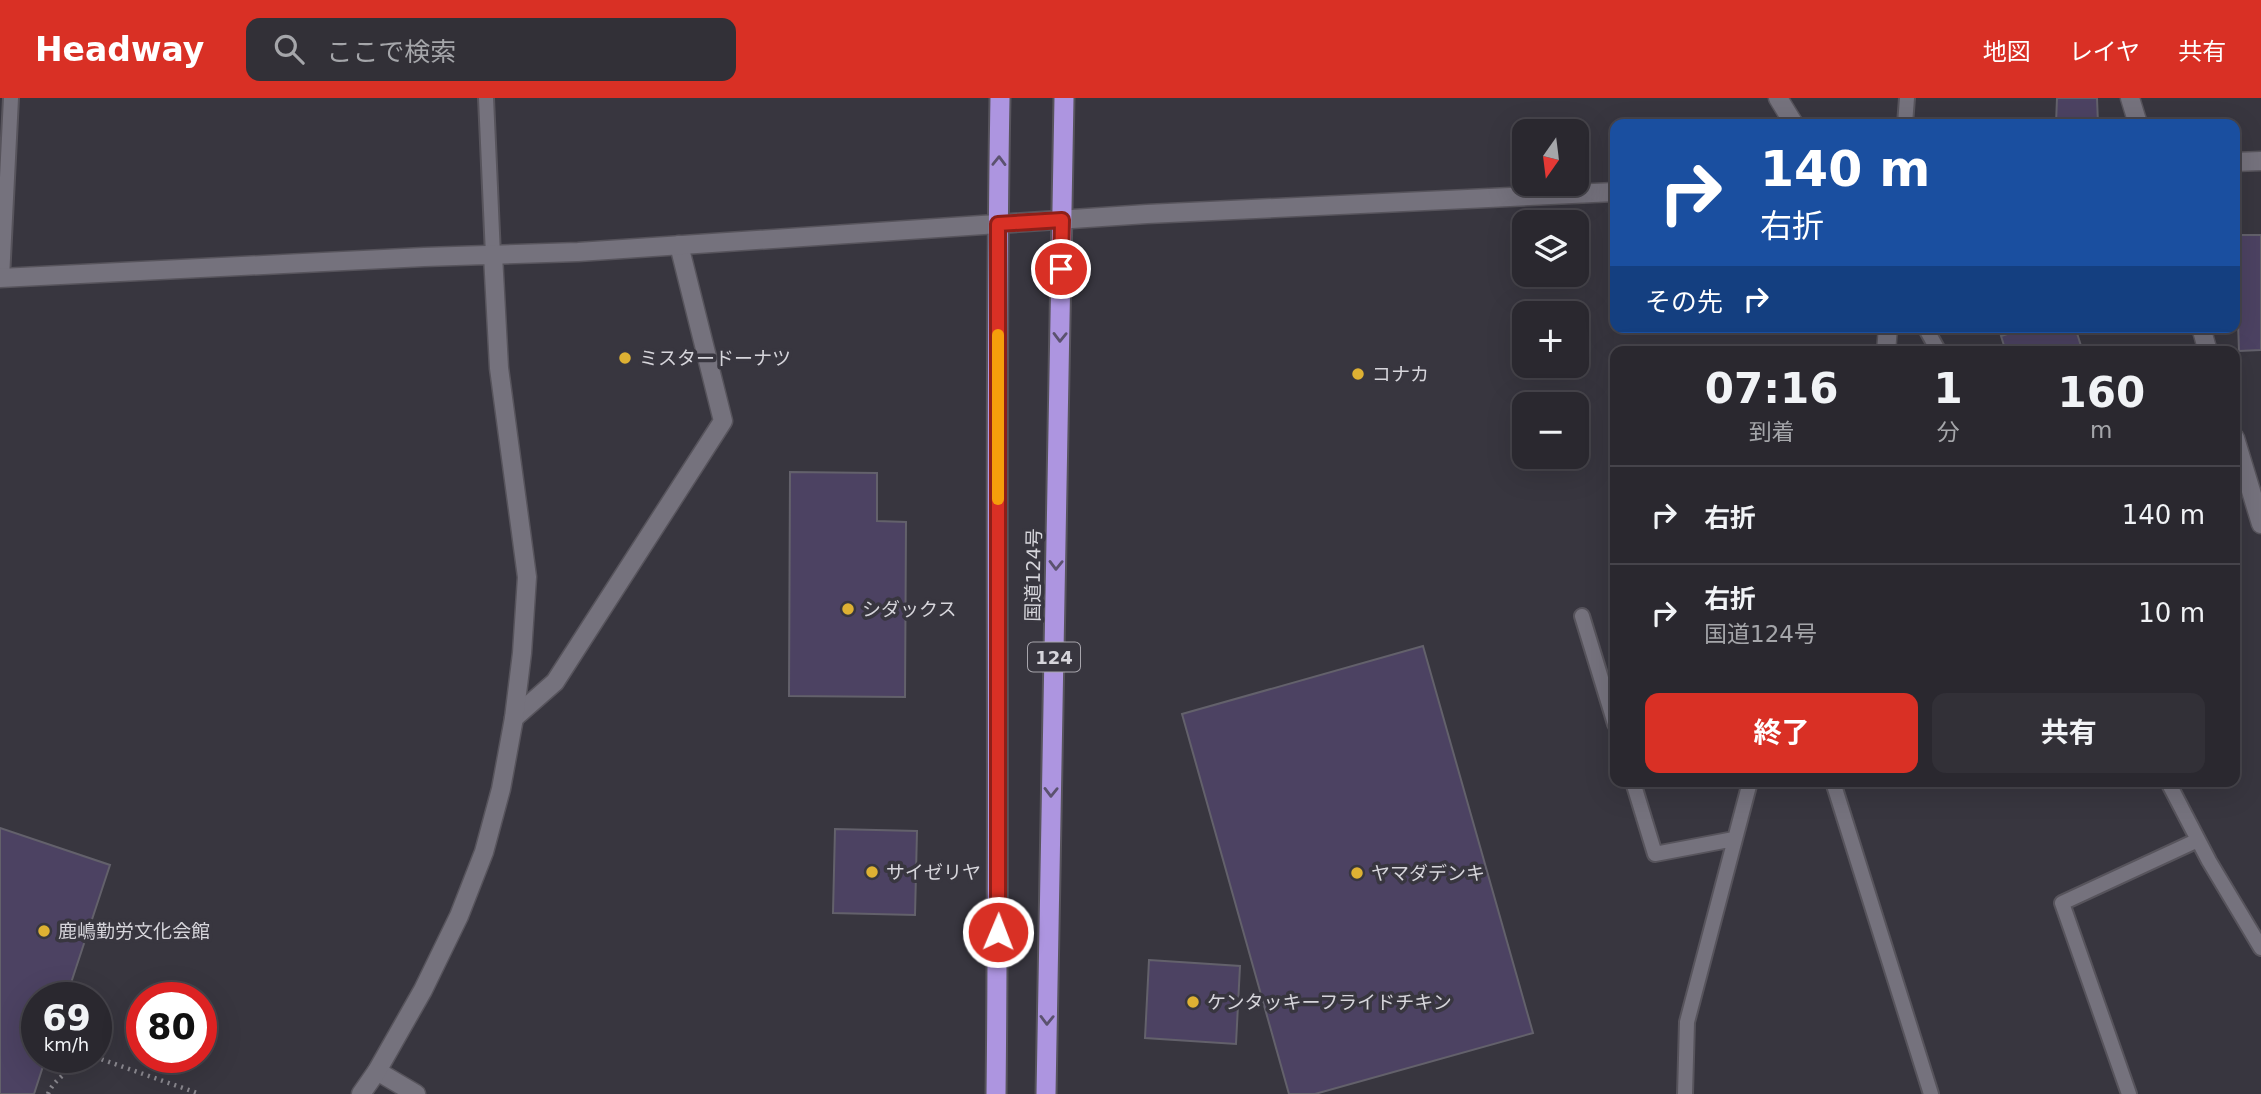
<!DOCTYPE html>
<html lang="ja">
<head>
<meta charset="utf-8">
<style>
  body { margin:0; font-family:"DejaVu Sans","Noto Sans JP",sans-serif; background:#323037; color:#f1f3f6; height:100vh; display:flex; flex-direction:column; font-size:26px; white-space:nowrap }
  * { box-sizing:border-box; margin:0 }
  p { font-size:23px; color:#a5a6aa }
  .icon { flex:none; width:38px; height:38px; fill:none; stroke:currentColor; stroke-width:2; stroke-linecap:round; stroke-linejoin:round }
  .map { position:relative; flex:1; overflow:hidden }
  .side { position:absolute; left:1610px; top:248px; width:630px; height:441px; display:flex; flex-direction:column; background:#2a282f; border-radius:14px; box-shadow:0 7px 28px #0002,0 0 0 2px #46444b }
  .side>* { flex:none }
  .banner { position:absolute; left:1610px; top:21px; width:630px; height:214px; border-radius:14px; box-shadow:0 7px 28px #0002,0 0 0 2px #46444b; background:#1a4fa0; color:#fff; overflow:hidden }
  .needle { width:46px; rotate:194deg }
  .fabs { position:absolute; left:1512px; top:21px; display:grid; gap:14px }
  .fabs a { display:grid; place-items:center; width:77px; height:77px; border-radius:14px; background:#2a282f; box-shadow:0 7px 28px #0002,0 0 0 2px #46444b; font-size:35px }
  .speed { position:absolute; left:21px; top:884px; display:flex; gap:14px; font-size:35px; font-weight:700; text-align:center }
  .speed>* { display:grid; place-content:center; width:91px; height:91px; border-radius:50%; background:#2a282f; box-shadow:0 7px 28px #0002,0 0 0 2px #46444b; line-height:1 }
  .speed small { font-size:18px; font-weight:400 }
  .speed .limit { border:10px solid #d22; background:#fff; color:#111 }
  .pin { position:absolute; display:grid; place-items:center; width:60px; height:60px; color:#fff; margin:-30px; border:4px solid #fff; border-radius:50%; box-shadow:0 2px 7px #0007 }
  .me { position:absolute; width:77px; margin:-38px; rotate:1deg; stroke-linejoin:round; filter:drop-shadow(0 0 5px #0008) }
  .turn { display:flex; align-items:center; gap:24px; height:147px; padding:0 35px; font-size:32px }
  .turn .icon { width:91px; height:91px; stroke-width:2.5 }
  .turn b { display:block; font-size:49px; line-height:60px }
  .then { display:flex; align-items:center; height:66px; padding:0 35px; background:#0003; gap:14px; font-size:26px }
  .eta { display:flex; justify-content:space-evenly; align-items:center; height:119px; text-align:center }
  .eta b { font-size:42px; font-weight:700; line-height:49px }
  .cta { display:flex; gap:14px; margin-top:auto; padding:14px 35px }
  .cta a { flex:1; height:80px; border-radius:14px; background:#d93025; color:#fff; font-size:28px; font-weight:700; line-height:80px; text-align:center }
  .cta a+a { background:#323037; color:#f1f3f6 }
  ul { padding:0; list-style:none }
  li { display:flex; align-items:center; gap:21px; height:98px; padding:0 35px; border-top:2px solid #46444b }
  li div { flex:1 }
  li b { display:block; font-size:26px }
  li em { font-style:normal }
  header { display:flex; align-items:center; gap:42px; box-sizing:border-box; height:98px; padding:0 35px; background:#d93025; color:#fff }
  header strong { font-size:33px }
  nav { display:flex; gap:38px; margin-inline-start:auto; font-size:24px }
  .search { width:490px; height:63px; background:#323037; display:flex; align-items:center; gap:18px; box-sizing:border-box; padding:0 24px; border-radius:14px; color:#a5a6aa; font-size:26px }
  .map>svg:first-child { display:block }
  .building { fill:#4c4262; stroke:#63616b; stroke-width:2 }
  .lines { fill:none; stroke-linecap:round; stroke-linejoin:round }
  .service-casing { stroke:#57545c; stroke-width:18 }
  .minor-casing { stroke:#57545c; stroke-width:21 }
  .tertiary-casing { stroke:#57545c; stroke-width:21 }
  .trunk-casing { stroke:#57545c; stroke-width:23 }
  .path { stroke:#8a888f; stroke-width:4.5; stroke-dasharray:2 5; stroke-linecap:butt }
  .service { stroke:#75727d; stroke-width:14 }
  .minor { stroke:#75727d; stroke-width:18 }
  .tertiary { stroke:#75727d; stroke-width:18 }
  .trunk { stroke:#ad95e0; stroke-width:19 }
  .oneway { stroke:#5b526f }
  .route-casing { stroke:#8d1f18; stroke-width:18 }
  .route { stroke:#d93025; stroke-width:12 }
  .slow { stroke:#f59e0b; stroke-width:12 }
  .poi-dot { fill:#deb133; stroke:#38363f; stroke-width:2.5 }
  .labels { text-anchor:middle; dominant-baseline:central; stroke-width:7; stroke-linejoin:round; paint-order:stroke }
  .shield { fill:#38363f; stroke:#a7a5ac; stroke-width:2 }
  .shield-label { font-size:18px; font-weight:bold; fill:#d6d5db }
  .poi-label { font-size:19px; fill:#d6d5db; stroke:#38363f; text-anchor:start }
  .street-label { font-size:19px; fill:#d6d5db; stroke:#38363f }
</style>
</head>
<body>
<header>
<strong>Headway</strong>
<div class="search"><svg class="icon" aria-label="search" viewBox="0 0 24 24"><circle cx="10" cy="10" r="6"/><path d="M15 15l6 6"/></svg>ここで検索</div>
<nav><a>地図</a><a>レイヤ</a><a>共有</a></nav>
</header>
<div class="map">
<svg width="2261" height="996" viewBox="0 0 2261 996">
  <rect width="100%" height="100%" fill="#38363f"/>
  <path class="building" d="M2057,0h40l1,26h-42z
    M2235,137h26v115l-22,1z
    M2029,229h46l8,25h-77l-5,-16z
    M790,374l87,1v48l29,1 -1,175 -116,-1z
    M1423,548l110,387 -218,61h-26l-107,-380z
    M0,730l110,37 -44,133h-29v59h9l-12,37h-34z
    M835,731l82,2 -2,84 -82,-2z
    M1149,862l91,6 -4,78 -91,-6z"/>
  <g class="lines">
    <g class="service-casing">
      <path id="service" d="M486,0l7,157
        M1905,26l2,-26
        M2,180l9,-180
        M1925,229l14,25
        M1582,518l33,108
        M1633,684l22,72 79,-15
        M1833,684l98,312
        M2168,684l41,79 52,87
        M1685,996l2,-72 63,-240
        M2129,996l-67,-191 136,-63"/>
    </g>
    <g class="minor-casing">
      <path id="minor" d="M1778,0l16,26
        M2130,0l8,26
        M2201,229l7,25
        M1886,254l2,-25
        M2235,340l26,86
        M514,620l41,-36 168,-261 -44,-176
        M377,973l39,23"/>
    </g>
    <g class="tertiary-casing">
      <path id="tertiary" d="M2235,64l26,-1
        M0,180l424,-21 154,-5 569,-38 468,-22
        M361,996l16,-23 46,-81 36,-74 25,-64 17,-63 13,-71 8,-65 5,-76 -28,-209 -6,-113"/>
    </g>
    <g class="trunk-casing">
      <path id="trunk" d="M996,996c4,-332 -2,-664 4,-996
        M1046,996l18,-996"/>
    </g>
    <path class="path" d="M95,959l105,37
      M48,996c5,-14 24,-25 35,-37"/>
    <use href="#service" class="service"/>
    <use href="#minor" class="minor"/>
    <use href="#tertiary" class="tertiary"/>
    <use href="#trunk" class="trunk"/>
  </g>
  <defs><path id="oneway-chevron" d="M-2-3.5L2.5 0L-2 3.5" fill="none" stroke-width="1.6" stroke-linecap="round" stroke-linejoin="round" transform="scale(1.75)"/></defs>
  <g class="oneway">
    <use href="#oneway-chevron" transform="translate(999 63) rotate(-89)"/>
    <use href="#oneway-chevron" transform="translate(1060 239) rotate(91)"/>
    <use href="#oneway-chevron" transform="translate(1056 467) rotate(91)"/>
    <use href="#oneway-chevron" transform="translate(1051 694) rotate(91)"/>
    <use href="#oneway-chevron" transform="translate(1047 922) rotate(91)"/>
  </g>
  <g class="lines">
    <g class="route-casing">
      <path id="route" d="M998,834v-708l64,-4 -1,49"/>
    </g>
    <use href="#route" class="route"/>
    <path class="slow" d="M998,237v164"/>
  </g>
  <g class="poi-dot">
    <circle cx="625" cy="260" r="7"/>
    <circle cx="1358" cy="276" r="7"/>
    <circle cx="848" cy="511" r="7"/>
    <circle cx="872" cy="774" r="7"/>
    <circle cx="1357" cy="775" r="7"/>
    <circle cx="44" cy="833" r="7"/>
    <circle cx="1193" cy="904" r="7"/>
  </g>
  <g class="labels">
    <rect class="shield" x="1028" y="544.5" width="52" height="29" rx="5"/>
    <g class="shield-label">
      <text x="1054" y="559">124</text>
    </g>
    <g class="poi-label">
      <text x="639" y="260">ミスタードーナツ</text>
      <text x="1372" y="276">コナカ</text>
      <text x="862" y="511">シダックス</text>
      <text x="886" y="774">サイゼリヤ</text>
      <text x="1371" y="775">ヤマダデンキ</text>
      <text x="58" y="833">鹿嶋勤労文化会館</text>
      <text x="1207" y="904">ケンタッキーフライドチキン</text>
    </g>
    <g class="street-label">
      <text transform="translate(1033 477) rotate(-89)">国道124号</text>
    </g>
  </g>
</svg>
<div class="fabs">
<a><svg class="needle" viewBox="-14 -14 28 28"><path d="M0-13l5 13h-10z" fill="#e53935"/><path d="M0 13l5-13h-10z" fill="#a5a6aa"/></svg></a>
<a><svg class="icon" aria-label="layers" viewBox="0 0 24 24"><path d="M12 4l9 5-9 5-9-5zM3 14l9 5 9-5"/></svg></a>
<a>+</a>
<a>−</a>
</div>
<div class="speed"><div>69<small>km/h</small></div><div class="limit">80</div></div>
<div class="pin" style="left:1061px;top:171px;background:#d93025"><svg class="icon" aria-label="arrive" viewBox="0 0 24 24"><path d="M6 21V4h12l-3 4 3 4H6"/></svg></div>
<svg class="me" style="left:998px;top:834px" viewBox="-20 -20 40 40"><circle r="17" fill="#d93025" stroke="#fff" stroke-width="3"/><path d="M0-11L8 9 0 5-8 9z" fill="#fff"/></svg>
<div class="banner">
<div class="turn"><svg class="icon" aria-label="right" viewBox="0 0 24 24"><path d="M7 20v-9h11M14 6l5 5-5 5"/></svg><div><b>140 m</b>右折</div></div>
<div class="then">その先<svg class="icon" aria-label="right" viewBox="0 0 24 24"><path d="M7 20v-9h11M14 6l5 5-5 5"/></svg></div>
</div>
<section class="side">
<div class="eta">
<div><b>07:16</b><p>到着</p></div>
<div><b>1</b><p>分</p></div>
<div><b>160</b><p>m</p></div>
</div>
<ul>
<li><svg class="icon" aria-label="right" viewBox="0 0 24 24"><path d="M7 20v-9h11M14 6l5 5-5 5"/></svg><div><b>右折</b></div><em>140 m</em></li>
<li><svg class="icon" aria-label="right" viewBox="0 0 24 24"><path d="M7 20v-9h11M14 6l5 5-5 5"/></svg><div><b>右折</b><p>国道124号</p></div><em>10 m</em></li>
</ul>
<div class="cta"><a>終了</a><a>共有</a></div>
</section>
</div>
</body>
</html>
